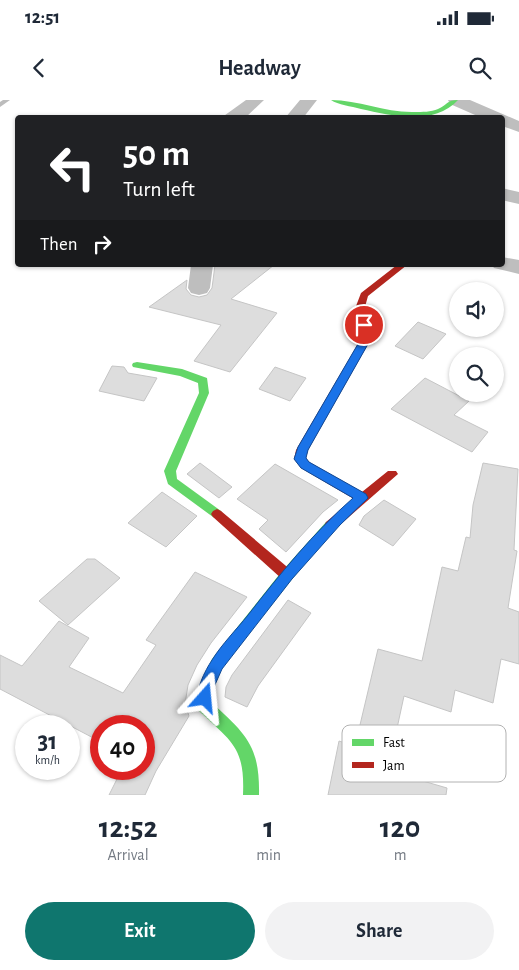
<!DOCTYPE html>
<html lang="en">
<head>
<meta charset="utf-8">
<style>
  body { margin:0; font-family:"Alegreya Sans",sans-serif; background:#f2f2f3; color:#1f2937; height:100vh; display:flex; flex-direction:column; font-size:19px; white-space:nowrap }
  * { box-sizing:border-box; margin:0 }
  p { font-size:16px; color:#747a83 }
  .icon { flex:none; width:28px; height:28px; fill:none; stroke:currentColor; stroke-width:2; stroke-linecap:round; stroke-linejoin:round }
  .map { position:relative; height:695px; overflow:hidden }
  .panel { display:flex; flex-direction:column; background:#fff; flex:1 }
  .panel>* { flex:none }
  .banner { position:absolute; left:15px; top:15px; width:490px; height:152px; border-radius:5px; box-shadow:0 1px 4px #0004; background:#202124; color:#fff; overflow:hidden }
  .tools { position:absolute; left:449px; top:182px; display:grid; gap:10px }
  .tools a { display:grid; place-items:center; width:55px; height:55px; border-radius:50%; background:#fff; box-shadow:0 1px 4px #0004; font-size:25px }
  .speed { position:absolute; left:15px; top:615px; display:flex; gap:10px; font-size:25px; font-weight:700; text-align:center }
  .speed>* { display:grid; place-content:center; width:65px; height:65px; border-radius:50%; background:#fff; box-shadow:0 1px 4px #0004; line-height:1 }
  .speed small { font-size:12px; font-weight:400 }
  .speed .limit { border:8px solid #d22; background:#fff; color:#111 }
  .pin { position:absolute; display:grid; place-items:center; width:42px; height:42px; color:#fff; margin:-21px; border:2px solid #fff; border-radius:50%; box-shadow:0 1px 5px #0007 }
  .me { position:absolute; width:55px; margin:-28px; rotate:18deg; stroke-linejoin:round; filter:drop-shadow(0 0 4px #0008) }
  .turn { display:flex; align-items:center; gap:18px; height:105px; padding:0 25px; font-size:22px }
  .turn .icon { width:65px; height:65px; stroke-width:2.5 }
  .turn b { display:block; font-size:35px; line-height:42px }
  .then { display:flex; align-items:center; height:48px; padding:0 25px; background:#0003; gap:10px; font-size:19px }
  .eta { display:flex; justify-content:space-evenly; align-items:center; height:85px; text-align:center }
  .eta b { font-size:30px; font-weight:700; line-height:35px }
  .cta { display:flex; gap:10px; margin-top:auto; padding:10px 25px }
  .cta a { flex:1; height:58px; border-radius:30px; background:#0f766e; color:#fff; font-size:20px; font-weight:700; line-height:58px; text-align:center }
  .cta a+a { background:#f2f2f3; color:#1f2937 }
  .status { display:flex; justify-content:space-between; align-items:center; height:35px; padding:0 25px; background:#fff; direction:ltr }
  .status svg { height:14px; fill:currentColor }
  header { display:flex; justify-content:space-between; align-items:center; height:65px; padding:0 25px; background:#fff; font-size:22px; font-weight:700 }
  .map>svg:first-child { display:block }
  .lines { fill:none; stroke-linecap:round; stroke-linejoin:round }
  .stream { fill:#bcbcbc; fill-rule:evenodd }
  .building { fill:#ddd; stroke:#c5c5c5 }
  .street { fill:#bebebe; fill-rule:evenodd }
  .fast { fill:#63d668; fill-rule:evenodd }
  .jam { fill:#b3261e; fill-rule:evenodd }
  .route { fill:#1a73e8; stroke:#114b97 }
  .key { fill:#fff; stroke:#b2b2b2; stroke-width:1 }
  .key-label { font-size:14px; fill:#000 }
</style>
</head>
<body>
<div class="status"><b>12:51</b><svg viewBox="0 0 49 12"><path d="M0 12V9h3v3zM5 12V6h3v6zM10 12V3h3v9zM15 12V0h3v12zM26 1h20v11H26zM47 4h2v5h-2z"/></svg></div>
<header><svg class="icon" aria-label="back" viewBox="0 0 24 24"><path d="M15 5l-7 7 7 7"/></svg>Headway<svg class="icon" aria-label="search" viewBox="0 0 24 24"><circle cx="10" cy="10" r="6"/><path d="M15 15l6 6"/></svg></header>
<div class="map">
<svg width="519" height="695" viewBox="0 0 519 695">
  <rect width="100%" height="100%" fill="#fff"/>
  <g class="lines">
    <path class="stream" d="M3,0h7l-10,7v-5z"/>
  </g>
  <path class="building" d="M215,165h59l-43,34 46,14 -47,59 -36,-11 27,-36 -72,-18 38,-27 -1,9 5,6 8,2 8,-2 5,-7z
    M418,222l28,12 -23,25 -28,-13z
    M112,266l12,1 4,6 29,5 -13,23 -45,-10z
    M275,267l31,11 -16,23 -31,-12z
    M425,278l44,23 -15,14 34,17 -16,20 -81,-43z
    M200,363l32,24 -13,11 -32,-24z
    M483,363l35,6 -4,81 3,1 -9,57 11,4v52l-18,-5 -8,44 -38,-13 -4,22 -47,-16 -13,60 4,1 -3,15 55,16 -1,7h-118l11,-54 16,5 23,-97 44,12 20,-94 16,4 8,-34 4,1 3,-33z
    M275,364l63,36 -15,12 -37,40 -27,-23 9,-9 -31,-21z
    M162,392l35,24 -31,31 -38,-24z
    M384,400l32,19 -23,27 -34,-21 5,-9z
    M87,459h8l25,19 -52,47 -29,-24z
    M195,472l52,25 -36,46 -14,22 -9,20 -3,19 4,12 -33,55 -11,24h-36l13,-26h22v-43h-43v16l-101,-53v-34l22,11 37,-45 30,17 -20,29 54,26 33,-48 -10,-5z
    M288,500l23,13 -53,73 -11,21 -22,-10 1,-10 6,-12z"/>
  <g class="lines">
    <path class="street" d="M246,0h18l-19,18h-24z
      M300,0h17l-14,18h-18z
      M448,0h22l49,21v11l-17,-6v-8h-20l-32,-14z
      M502,88l17,4v12l-17,-4z
      M502,157l17,3v14l-25,-6 -2,-3h10z
      M191,165h22l-3,23 -3,5 -8,2 -8,-2 -3,-5z"/>
    <path class="fast" d="M331,0c28,0 55,13 84,12 7,0 16,0 23,-3 9,-4 9,-9 20,-9 -24,26 -66,16 -97,9 -10,-3 -23,-4 -30,-9z
      M137,262l45,7 25,9 2,15 -33,78 1,8 44,32 2,3 -2,3 -4,2 -4,-2 -45,-33 -4,-13 35,-78 -1,-10 -18,-7 -47,-9 -1,-2 1,-2z
      M330,421l4,1 2,4 -2,4 -42,49 -70,89 -8,19 -2,16c34,31 48,43 47,92h-16c2,-48 -11,-53 -44,-84l-2,-5 3,-19 12,-28 70,-88 44,-49z"/>
    <path class="jam" d="M397,165h10l-39,31 -5,18 10,17 -1,6 -64,113 -2,8 3,4 53,30 26,-21h8l2,3 -64,56 -4,1 -4,-1 -2,-4 2,-4 28,-23 -53,-31 -7,-9 2,-9 66,-113 1,-6 -10,-17 8,-21z
      M217,409l4,2 71,60 1,4 -1,4 -5,1 -5,-1 -69,-62 -2,-3 2,-3z"/>
  </g>
  <path class="route" d="M364,222l3,1 6,8 -1,6 -64,113 -2,8 3,4 57,32 2,4 -28,27 -48,54 -70,90 -8,18 -4,16 -5,2 -5,-2c-6,-12 5,-32 12,-43 10,-16 24,-30 36,-45 32,-41 65,-82 105,-117l-52,-30 -7,-9 4,-12 64,-110 1,-6 -4,-6z"/>
  <rect x="342" y="625" width="164" height="57" rx="8" class="key"/>
  <rect x="352" y="639" width="22" height="7" fill="#63d668"/>
  <rect x="352" y="662" width="22" height="6" fill="#b3261e"/>
  <g class="key-label">
    <text x="383" y="647">Fast</text>
    <text x="383" y="670">Jam</text>
  </g>
</svg>
<div class="tools">
<a><svg class="icon" aria-label="sound" viewBox="0 0 24 24"><path d="M4 9h4l5-4v14l-5-4H4zM17 9q2 3 0 6"/></svg></a>
<a><svg class="icon" aria-label="search" viewBox="0 0 24 24"><circle cx="10" cy="10" r="6"/><path d="M15 15l6 6"/></svg></a>
</div>
<div class="speed"><div>31<small>km/h</small></div><div class="limit">40</div></div>
<div class="pin" style="left:364px;top:225px;background:#d93025"><svg class="icon" aria-label="arrive" viewBox="0 0 24 24"><path d="M6 21V4h12l-3 4 3 4H6"/></svg></div>
<svg class="me" style="left:205px;top:598px" viewBox="-20 -20 40 40"><path d="M0-17L14 15 0 8-14 15z" fill="#1a73e8" stroke="#fff" stroke-width="4"/></svg>
<div class="banner">
<div class="turn"><svg class="icon" aria-label="left" viewBox="0 0 24 24"><path d="M17 20v-9H6M10 6l-5 5 5 5"/></svg><div><b>50 m</b>Turn left</div></div>
<div class="then">Then<svg class="icon" aria-label="right" viewBox="0 0 24 24"><path d="M7 20v-9h11M14 6l5 5-5 5"/></svg></div>
</div>
</div>
<section class="panel">
<div class="eta">
<div><b>12:52</b><p>Arrival</p></div>
<div><b>1</b><p>min</p></div>
<div><b>120</b><p>m</p></div>
</div>
<div class="cta"><a>Exit</a><a>Share</a></div>
</section>
</body>
</html>
